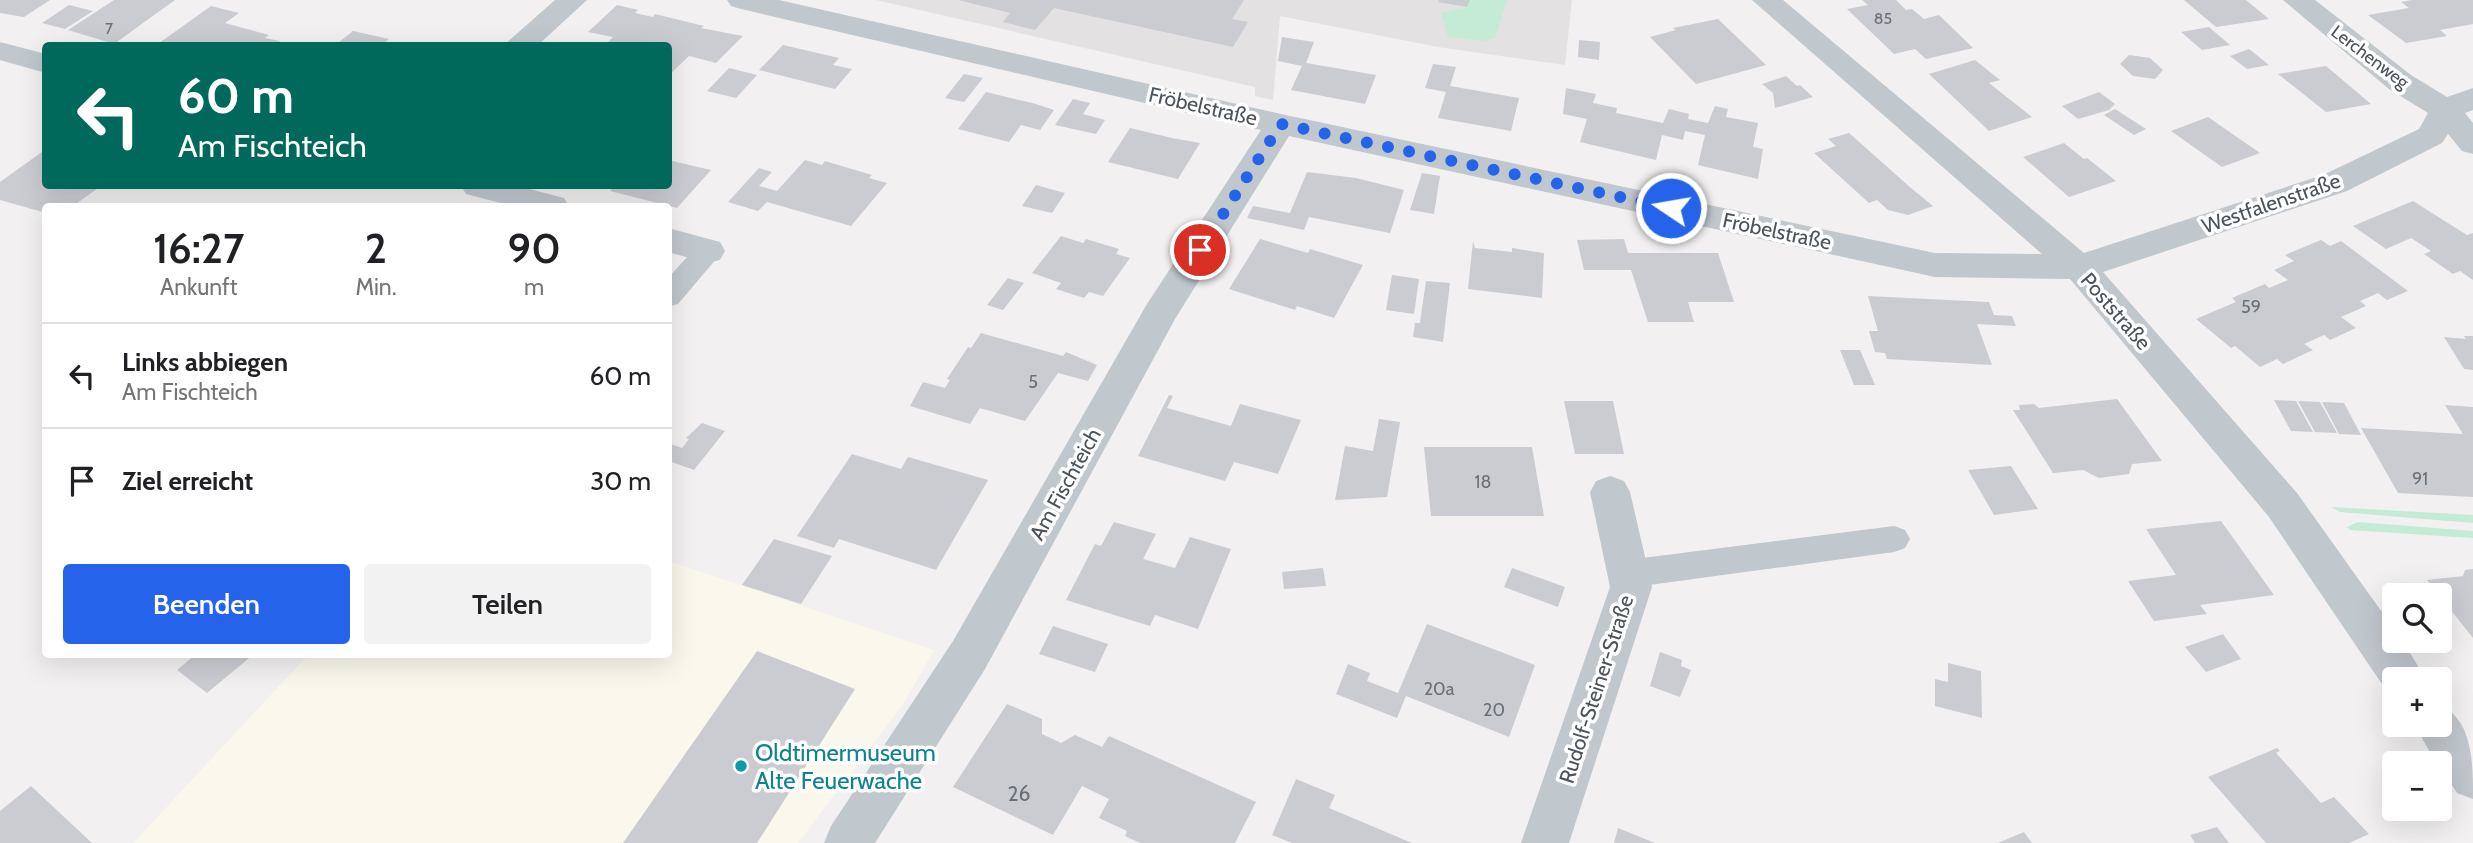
<!DOCTYPE html>
<html lang="de">
<head>
<meta charset="utf-8">
<style>
  body { margin:0; font-family:Cabin,sans-serif; background:#f2f2f2; color:#202124; height:100vh; display:flex; flex-direction:column; font-size:26px; white-space:nowrap }
  * { box-sizing:border-box; margin:0 }
  p { font-size:23px; color:#757577 }
  .icon { flex:none; width:38px; height:38px; fill:none; stroke:currentColor; stroke-width:2; stroke-linecap:round; stroke-linejoin:round }
  .map { position:relative; flex:1; overflow:hidden }
  .details { position:absolute; left:42px; top:203px; width:630px; height:455px; display:flex; flex-direction:column; background:#fff; border-radius:7px; box-shadow:0 7px 28px #0002 }
  .details>* { flex:none }
  .guide { position:absolute; left:42px; top:42px; width:630px; height:147px; border-radius:7px; box-shadow:0 7px 28px #0002; background:#00695c; color:#fff; overflow:hidden }
  .controls { position:absolute; left:2382px; top:583px; display:grid; gap:14px }
  .controls a { display:grid; place-items:center; width:70px; height:70px; border-radius:7px; background:#fff; box-shadow:0 7px 28px #0002; font-size:35px }
  .pin { position:absolute; display:grid; place-items:center; width:60px; height:60px; color:#fff; margin:-30px; border:4px solid #fff; border-radius:50%; box-shadow:0 2px 7px #0007 }
  .me { position:absolute; width:77px; margin:-38px; rotate:282deg; stroke-linejoin:round; filter:drop-shadow(0 0 5px #0008) }
  .turn { display:flex; align-items:center; gap:24px; height:147px; padding:0 21px; font-size:32px }
  .turn .icon { width:91px; height:91px; stroke-width:2.5 }
  .turn b { display:block; font-size:49px; line-height:60px }
  .eta { display:flex; justify-content:space-evenly; align-items:center; height:119px; text-align:center }
  .eta b { font-size:42px; font-weight:600; line-height:49px }
  .button { display:flex; gap:14px; margin-top:auto; padding:14px 21px }
  .button a { flex:1; height:80px; border-radius:7px; background:#2563eb; color:#fff; font-size:28px; font-weight:600; line-height:80px; text-align:center }
  .button a+a { background:#f2f2f2; color:#202124 }
  ul { padding:0; list-style:none }
  li { display:flex; align-items:center; gap:21px; height:105px; padding:0 21px; border-top:2px solid #e0e0e0 }
  li div { flex:1 }
  li b { display:block; font-size:26px }
  li em { font-style:normal }
  .map>svg:first-child { display:block }
  .commercial { fill:#faf7ec }
  .education { fill:#e3e1e1 }
  .green { fill:#c4ebd5 }
  .building { fill:#cbccd2 }
  .lines { fill:none; stroke-linecap:round; stroke-linejoin:round }
  .service { fill:#c0c7cd; fill-rule:evenodd }
  .minor { fill:#c0c7cd; fill-rule:evenodd }
  .route { stroke:#2563eb; stroke-width:12; stroke-dasharray:0 21.6 }
  .culture-dot { fill:#0f9aa8; stroke:#fff; stroke-width:2.5 }
  .labels { text-anchor:middle; dominant-baseline:central; stroke-width:7; stroke-linejoin:round; paint-order:stroke }
  .far-number-label { font-size:16px; fill:#6a7079 }
  .far-street-label { font-size:18px; fill:#4a525b; stroke:#fff }
  .number-label { font-size:18px; fill:#6a7079 }
  .street-label { font-size:21px; fill:#4a525b; stroke:#fff }
  .near-number-label { font-size:21px; fill:#6a7079 }
  .near-culture-label { font-size:24px; fill:#0d838f; stroke:#fff; text-anchor:start }
</style>
</head>
<body>
<div class="map">
<svg width="2473" height="843" viewBox="0 0 2473 843">
  <rect width="100%" height="100%" fill="#f2f0f0"/>
  <path class="commercial" d="M669,561l265,89 -30,53 -106,140h-665l175,-188 360,-1z"/>
  <path class="education" d="M876,0h696l-7,65 -127,-18 -158,-31 -7,84 -18,-4v-9z"/>
  <path class="green" d="M1470,0h37l-12,38 -10,3 -37,-4 -7,-24 26,-6z
    M2331,507l142,8v8l-133,-11z
    M2358,522l115,9v7l-123,-8 -3,-3z"/>
  <path class="building" d="M0,0h50l-26,17 -24,-4z
    M114,0h61l-61,44 -46,-14z
    M958,0h286l-12,19 16,3 -15,25 -179,-39 -19,22 -32,-8 7,-9z
    M1439,0h31l-3,7 -29,-5z
    M1862,0h34l10,10 6,-1 12,10 15,-4 34,33 -47,11 -11,-10 -21,5 -47,-45 21,-4z
    M2184,0h62l23,19 -53,8z
    M2412,0h61v24l-33,6 7,6 -41,7 -38,-28 41,-7 -8,-6z
    M69,5l24,6 -28,18 -23,-6z
    M617,5l21,5 -3,3 18,4 2,-3 49,12 -3,2 42,8 -27,27 -27,-7 -21,20v-30h-64l9,-9 -25,-5z
    M211,6l28,7 -14,10 44,12 -4,3 15,3 -6,5h-119z
    M1718,19l48,46 -70,19 -46,-47 26,-7 -3,-2z
    M2209,27l21,18 -28,5 -21,-18z
    M353,31l36,8 -8,7h-47z
    M1282,37l32,5 -8,21 70,12 -11,29 -74,-14 11,-24 -24,-5z
    M1579,40l21,2 -1,18 -21,-3z
    M783,45l56,13 -6,7 19,4 -17,20 -76,-19z
    M2249,49l20,16 -22,4 -17,-13z
    M2129,55l21,3 13,12 -8,9 -22,-3 -13,-12z
    M1975,60l25,20 -11,3 43,34 -43,14 -60,-57z
    M1433,64l23,3 -6,19 69,12 -8,33 -73,-13 8,-26 -21,-4z
    M2326,66l45,38 -45,8 -48,-38z
    M729,68l28,7 -21,23 -29,-7z
    M964,74l19,4 -19,24 -19,-4z
    M1786,76l11,10 3,-1 13,12 -38,11 -2,-15 -11,-9z
    M1566,88l30,6 -3,9 24,5 -1,5 47,10 6,-14 20,5 -1,5 20,4 7,-17 13,3 -2,8 32,6 -5,24 10,2 -5,30 -60,-14 7,-30 -20,-4 -2,9 -21,-5 -6,25 -76,-18 7,-23 -24,-5z
    M986,92l50,12 18,6 -14,20 -19,-5 -12,17 -51,-13z
    M2099,92l16,12 -6,6 -31,9 -16,-13z
    M1073,99l17,4 -7,11 22,6 -9,14 -41,-9z
    M2115,109l31,20 -12,6 -30,-20z
    M2208,117l52,36 -38,14 -51,-36z
    M1130,128l42,10 28,5 -22,36 -70,-17z
    M1849,133l62,55 22,18 -25,9 -20,-5 -11,-10 -8,3 -55,-50 22,-7 -8,-7z
    M2064,143l20,16 3,-1 29,23 -47,16 -46,-40z
    M46,149v37h55l-28,20h-27v7l-46,-13v-18z
    M668,160l43,10 -34,38 -67,-17 5,-5h53z
    M805,160l17,5 3,-4 47,14 -3,3 18,5 -36,43 -84,-24 -9,9 -30,-9 31,-34 13,4 -13,14 18,5z
    M1307,172l49,6 48,12 -14,43 -81,-16 -5,13 -57,-12 6,-12 37,7z
    M1422,173l18,3 -6,38 -24,-4z
    M1036,185l29,8 -13,20 -30,-7z
    M2413,201l54,34 6,-2v47l-13,-9 -7,3 -29,-20 7,-3 -20,-13 -25,11 -33,-23z
    M1061,236l22,7 3,-4 33,10 -3,5 14,4 -27,38 -14,-4 -5,6 -28,-9 5,-6 -29,-10z
    M1260,239l48,14 2,-4 53,16 -29,53 -37,-12 -2,4 -66,-21z
    M1624,239l4,14h90l16,49h-46l6,20h-46l-17,-52h-47l-7,-30z
    M2321,240l9,6 11,-5 67,50 -21,9 -9,-7 -18,8 6,5 -25,11 15,11 -26,12 -6,-5 -20,9 9,6 -30,14 -6,-5 -17,8 -25,-21 -4,2 -35,-29 40,-17 -4,-4 33,-14 4,4 19,-8 -14,-10 20,-9 -9,-6z
    M1473,241l2,7 37,4v-4l32,5 -2,45 -74,-9z
    M1392,275l27,4 -5,35 -28,-4z
    M1008,278l16,5 -21,27 -16,-5z
    M1426,281l24,2 -7,59 -30,-5 2,-14h5z
    M1868,296l121,6 5,13 18,1 4,10 -39,-2 15,41 -105,-6 -2,-6 -10,-1 -6,-21h9z
    M981,333l82,23 3,-4 31,13 -9,16 -30,-8 -33,48 -45,-13 -10,16 -60,-18 13,-24 22,6 5,-8 -3,-1 21,-32 3,1z
    M2464,336h9v34l-9,-1 -20,-32 22,2z
    M1840,350h20l15,35h-21z
    M1169,395l4,1 -6,12 64,18 9,-22 61,16 -23,54 -44,-12 -9,19 -87,-25z
    M2117,399l45,62 -30,3 -3,10 -30,4 -16,-8 -30,3 -40,-63h7l-1,-5 15,-1 5,4z
    M2274,400l22,1 17,31 -22,-1z
    M1564,401h49l11,53h-49z
    M2298,401l22,1 17,31 -22,-1z
    M2322,402l22,1 17,32 -22,-1z
    M2445,405l28,2v90l-75,-4 -37,-65 102,6z
    M1379,419l21,3 -13,75 -52,3 10,-54 28,5z
    M702,423l23,8 -31,39 -22,-8 -4,5v-24l14,5 7,-9 -3,-1z
    M1424,447h108l12,69h-113z
    M852,454l49,15 7,-12 80,23 -52,90 -97,-31 -5,9 -37,-12z
    M2011,466l27,43 -44,6 -26,-45z
    M2221,521l53,74 -74,10 7,9 -53,7 -26,-40 48,-6 -30,-46z
    M1114,522l42,12 -13,25 32,9 15,-31 41,12 -33,80 -43,-14 -5,11 -84,-26 29,-56 6,2z
    M774,539l58,17 -31,48 -59,-19z
    M1323,568l3,18 -42,3 -2,-17z
    M1512,568l53,19 -7,20 -54,-20z
    M2473,569v69l-46,-58 36,-4 2,-6z
    M1427,624l108,41 -26,72 -103,-41 -9,22 -61,-24 12,-30 22,9 -3,8 31,12z
    M1053,626l55,18 -13,28 -56,-18z
    M2223,634l18,25 -35,13 -21,-25z
    M757,651l98,38 -98,154h-134z
    M1660,652l22,8 -1,6 10,4 -11,27 -30,-11z
    M196,654h58l-47,39 -30,-23z
    M1948,663l33,8 1,47 -47,-12v-27l13,3z
    M1007,704l35,15v15l19,9 14,-8 27,12 7,-11 147,66 -21,41h-95l-15,-7 2,-5 -28,-13 10,-19 -27,-13 -29,49 -100,-48z
    M2277,748l3,3 -4,2 45,50 13,-6 35,37 -20,9h-83l-58,-66z
    M1296,779l39,16 -6,13 83,35h-120l-20,-8z
    M31,786l61,57h-92v-32z
    M2217,827l12,16h-34l-5,-8z
    M1618,828l37,15h-41z
    M2024,832l8,11h-34z"/>
  <g class="lines">
    <path class="service" d="M708,242l9,2 4,7 -4,7 -39,46 -10,3v-29l31,-34z
      M1894,526l11,4 5,9 -5,9 -11,4 -267,36 -11,-4 -5,-10 5,-10 11,-4z"/>
    <path class="minor" d="M555,0h32l-50,46h-34z
      M727,0h52l502,114 654,139 107,1 -290,-254h31l301,253 239,-78 96,-46 9,-16 -39,-24 -106,-89h32l96,75 36,22 26,-9v22l-8,3 8,10v31l-11,-3 -14,-17 -6,9 -95,48 -244,81 194,221 97,136v11h8l24,39h-32v16l-6,-2 -119,-176 -199,-238 -135,-2 -646,-141 -114,183 -190,350 -110,174h-51l7,-17 122,-185 194,-337 114,-174 -520,-121 -10,-3z
      M0,42l46,12v19l-46,-13z
      M461,186h57l46,12 5,8h-57l-46,-12z
      M668,228l52,14 5,9 -5,9 -12,3 -40,-11z
      M1610,476l14,5 6,11 22,95 -83,256h-48l89,-256 -20,-95 6,-11z
      M2440,705c33,15 33,58 33,94l-16,-6 -17,-26v-4h-4l-22,-39h26z"/>
  </g>
  <g class="lines">
    <path class="route" d="M1200,250l81,-126 390,84"/>
  </g>
  <circle class="culture-dot" cx="741" cy="766" r="7"/>
  <g class="labels">
    <g class="far-number-label">
      <text x="1883" y="18">85</text>
      <text x="109" y="28">7</text>
    </g>
    <g class="far-street-label">
      <text transform="translate(2370 57) rotate(37)">Lerchenweg</text>
    </g>
    <g class="number-label">
      <text x="2251" y="307">59</text>
      <text x="1033" y="382">5</text>
      <text x="2420" y="479">91</text>
      <text x="1483" y="482">18</text>
      <text x="1439" y="689">20a</text>
      <text x="1494" y="710">20</text>
    </g>
    <g class="street-label">
      <text transform="translate(1203 106) rotate(13)">Fröbelstraße</text>
      <text transform="translate(2271 203) rotate(-19)">Westfalenstraße</text>
      <text transform="translate(1777 231) rotate(12)">Fröbelstraße</text>
      <text transform="translate(2116 311) rotate(49)">Poststraße</text>
      <text transform="translate(1065 484) rotate(-61)">Am Fischteich</text>
      <text transform="translate(1596 689) rotate(-72)">Rudolf-Steiner-Straße</text>
    </g>
    <g class="near-number-label">
      <text x="1019" y="793">26</text>
    </g>
    <g class="near-culture-label">
      <text x="755" y="752">Oldtimermuseum<tspan x="755" dy="28">Alte Feuerwache</tspan></text>
    </g>
  </g>
</svg>
<div class="controls">
<a><svg class="icon" aria-label="search" viewBox="0 0 24 24"><circle cx="10" cy="10" r="6"/><path d="M15 15l6 6"/></svg></a>
<a>+</a>
<a>−</a>
</div>
<div class="pin" style="left:1200px;top:250px;background:#d93025"><svg class="icon" aria-label="arrive" viewBox="0 0 24 24"><path d="M6 21V4h12l-3 4 3 4H6"/></svg></div>
<svg class="me" style="left:1671px;top:208px" viewBox="-20 -20 40 40"><circle r="17" fill="#2563eb" stroke="#fff" stroke-width="3"/><path d="M0-11L8 9 0 5-8 9z" fill="#fff"/></svg>
<div class="guide">
<div class="turn"><svg class="icon" aria-label="left" viewBox="0 0 24 24"><path d="M17 20v-9H6M10 6l-5 5 5 5"/></svg><div><b>60 m</b>Am Fischteich</div></div>
</div>
<section class="details">
<div class="eta">
<div><b>16:27</b><p>Ankunft</p></div>
<div><b>2</b><p>Min.</p></div>
<div><b>90</b><p>m</p></div>
</div>
<ul>
<li><svg class="icon" aria-label="left" viewBox="0 0 24 24"><path d="M17 20v-9H6M10 6l-5 5 5 5"/></svg><div><b>Links abbiegen</b><p>Am Fischteich</p></div><em>60 m</em></li>
<li><svg class="icon" aria-label="arrive" viewBox="0 0 24 24"><path d="M6 21V4h12l-3 4 3 4H6"/></svg><div><b>Ziel erreicht</b></div><em>30 m</em></li>
</ul>
<div class="button"><a>Beenden</a><a>Teilen</a></div>
</section>
</div>
</body>
</html>
